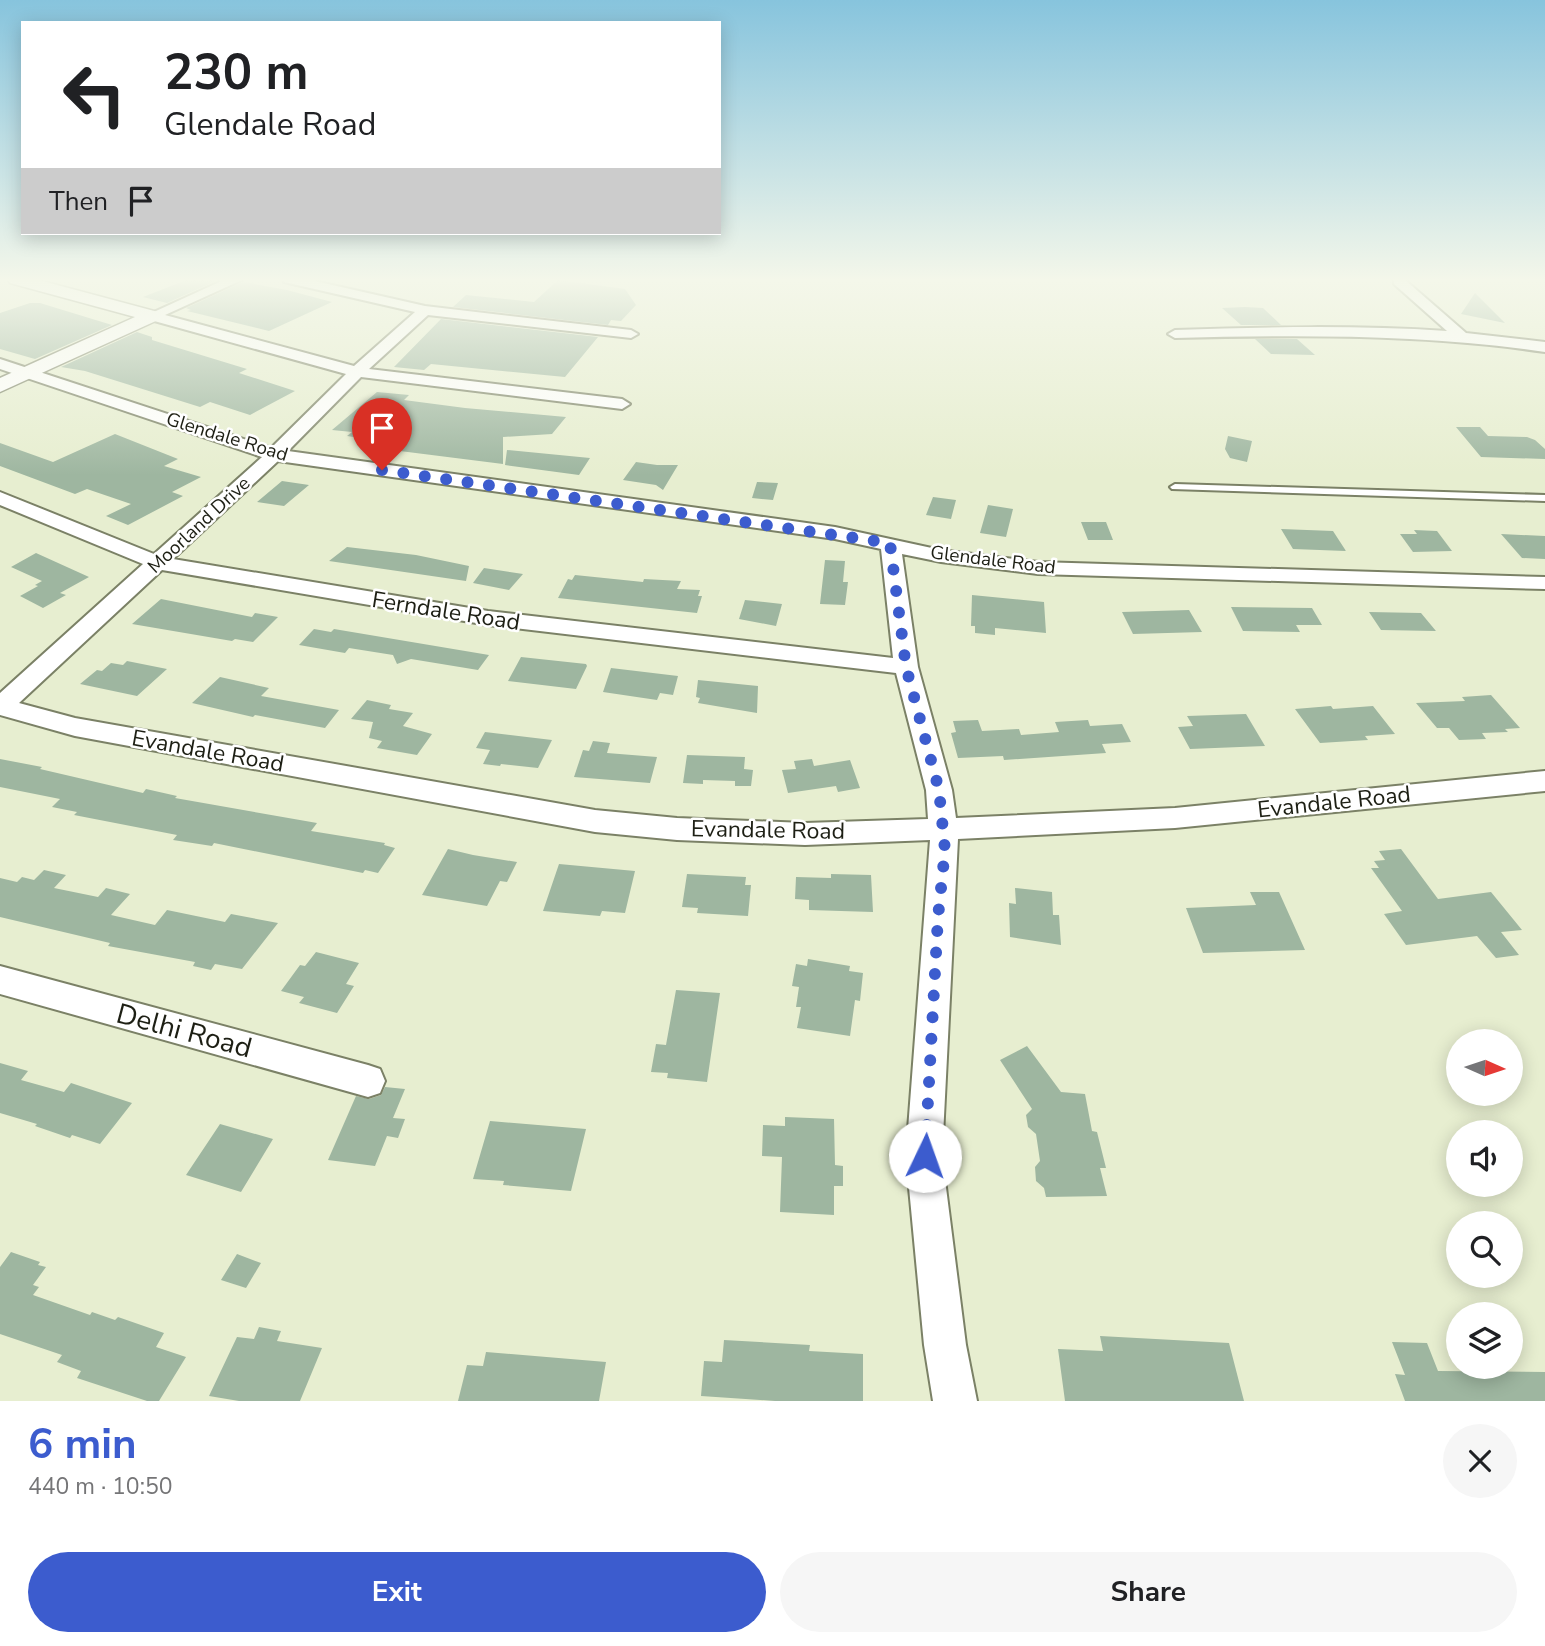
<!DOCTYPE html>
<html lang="en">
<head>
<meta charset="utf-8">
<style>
  body { margin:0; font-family:"Nunito Sans",sans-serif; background:#f6f6f6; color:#202124; height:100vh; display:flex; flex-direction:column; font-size:26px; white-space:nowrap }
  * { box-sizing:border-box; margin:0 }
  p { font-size:23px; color:#757577 }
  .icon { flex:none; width:38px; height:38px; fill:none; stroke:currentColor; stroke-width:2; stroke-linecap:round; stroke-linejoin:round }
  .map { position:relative; height:1401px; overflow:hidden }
  .details { display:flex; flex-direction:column; background:#fff; flex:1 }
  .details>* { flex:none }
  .guide { position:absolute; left:21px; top:21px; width:700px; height:214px; border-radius:0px; box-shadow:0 4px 18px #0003; background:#fff; color:#202124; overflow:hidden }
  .needle { width:46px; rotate:93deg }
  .fabs { position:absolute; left:1446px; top:1029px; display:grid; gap:14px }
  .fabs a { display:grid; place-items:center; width:77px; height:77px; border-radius:50%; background:#fff; box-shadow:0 4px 18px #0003; font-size:35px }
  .pin { position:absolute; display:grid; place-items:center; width:60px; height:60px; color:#fff; margin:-72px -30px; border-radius:50% 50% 50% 0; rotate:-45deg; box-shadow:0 0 7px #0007 }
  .pin .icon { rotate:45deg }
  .me { position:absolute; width:77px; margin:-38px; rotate:3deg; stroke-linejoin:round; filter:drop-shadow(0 0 5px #0008) }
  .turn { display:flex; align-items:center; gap:24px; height:147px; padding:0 28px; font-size:32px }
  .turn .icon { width:91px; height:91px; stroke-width:2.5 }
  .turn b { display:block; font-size:49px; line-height:60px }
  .then { display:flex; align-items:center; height:66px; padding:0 28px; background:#0003; gap:14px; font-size:26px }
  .round { display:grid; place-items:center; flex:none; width:74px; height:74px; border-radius:37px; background:#f6f6f6 }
  .head { display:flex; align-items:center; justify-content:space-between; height:119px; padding:0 28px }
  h1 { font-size:42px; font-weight:700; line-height:52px; color:#3c5cce }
  .action { display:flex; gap:14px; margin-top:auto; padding:14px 28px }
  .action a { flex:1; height:80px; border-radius:42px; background:#3c5cce; color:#fff; font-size:28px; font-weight:700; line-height:80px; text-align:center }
  .action a+a { background:#f6f6f6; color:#202124 }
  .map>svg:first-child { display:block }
  .building { fill:#9eb6a0 }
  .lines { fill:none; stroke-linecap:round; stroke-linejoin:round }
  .service-casing { stroke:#7b8166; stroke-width:4 }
  .minor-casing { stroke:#7b8166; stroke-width:4 }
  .tertiary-casing { stroke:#7b8166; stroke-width:3 }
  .service { fill:#fff; fill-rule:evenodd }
  .minor { fill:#fff; fill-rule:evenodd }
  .tertiary { fill:#fff; fill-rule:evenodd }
  .route { stroke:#3c5cce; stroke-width:12; stroke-dasharray:0 21.6 }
  .labels { text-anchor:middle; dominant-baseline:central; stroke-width:5; stroke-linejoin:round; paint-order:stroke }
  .far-street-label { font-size:19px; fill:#1d1f14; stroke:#fff }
  .street-label { font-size:23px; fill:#1d1f14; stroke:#fff }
  .near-street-label { font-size:28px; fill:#1d1f14; stroke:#fff }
</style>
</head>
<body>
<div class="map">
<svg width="1545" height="1401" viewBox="0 0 1545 1401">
  <rect width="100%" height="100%" fill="#e7eed0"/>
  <path class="building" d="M189,279h31l-53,24 -24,-6z
    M558,280l67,9 11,16 -15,16 -10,-1 -3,5 -155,-18 13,-12 68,7z
    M243,282l44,8 45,12 -63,29 -82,-20 4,-1 -5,-2z
    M1475,293l30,30 -44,-9z
    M30,303h10l72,22 -77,34 -35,-10v-36z
    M1245,307l18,1 18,17h-40l-19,-17z
    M441,319l157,18 -33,40 -134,-13 -7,6 -30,-3z
    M137,332l15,5v3l95,29 -8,4 56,18 -45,24 -40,-13 -10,5 -115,-36 -24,-4z
    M1255,339h42l18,16 -44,-1z
    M377,392l32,3 -5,5 61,8 101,9 -14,17 -49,3v27l-119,-15 -2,-1 6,-6 -41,-6 5,-4 -20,-2z
    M1456,427h24l8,9 39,1 8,3 10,9v10l-64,-2z
    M115,434l63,25 -14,7 37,11 -29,15 11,4 -55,29 -22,-9 25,-12 -44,-15 -12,5 -75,-28v-23l53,19z
    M1228,436l24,5 -5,21 -17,-4 -5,-9z
    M507,450l83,8 -11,17 -74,-10z
    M636,462l21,3h21l-15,25 -7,-5 -33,-5z
    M282,481l27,4 -25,21 -27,-4z
    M757,482l21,1 -5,17 -21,-2z
    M933,497l23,3 -5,19 -25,-4z
    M988,505l25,4 -7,28 -26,-4z
    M1081,522h25l7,18h-25z
    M1281,529l52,2 13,20 -53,-2z
    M1414,530l23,1 15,20 -39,1 -13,-18h17z
    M1501,534l44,2v23l-23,-1z
    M347,547l69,8 53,11 -3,15 -137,-20z
    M36,553l53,24 -29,16 6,2 -23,13 -23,-12 18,-10 -3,-1 7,-4 -31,-14z
    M825,560l20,1 -2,21h5l-3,23 -25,-1z
    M484,568l39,6 -14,16 -36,-7z
    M575,575l68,7 1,-3 37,2 -4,8 23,1 -2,6h4l-5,17 -139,-15 10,-19 4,1z
    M972,595l72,7 2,31 -51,-5v7l-20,-2v-7h-4z
    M161,599l91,18 3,-4 23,4 -25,25 -18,-3 -3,2 -100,-17z
    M745,600l37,4 -6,22 -37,-7z
    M1231,607l81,1 10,17h-26l4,7 -57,-1z
    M1189,610l13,22 -69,2 -11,-22z
    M1369,612l52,1 15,18 -55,-1z
    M314,629l17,3 3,-3 155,26 -11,15 -67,-11 -14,5 -4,-9 -44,-7 -4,5 -46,-8z
    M521,657l65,7 1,2 -11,23 -68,-8z
    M127,661l40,8 -30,27 -57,-12 17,-14 5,1 9,-8 12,2z
    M611,668l67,8 -5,19 -13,-2 -3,7 -54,-8z
    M220,677l49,11 -8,8 78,14 -14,18 -70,-13 -2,2 -61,-14z
    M698,680l60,6 -1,27 -59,-10 2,-5 -4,-1z
    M1491,695l29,33 -15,1 3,3 -26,1 4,6 -27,1 -10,-12h-12l-21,-25 49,-2 -3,-4z
    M367,700l24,5 -2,4 24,4 -10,13 29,8 -15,21 -40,-7 5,-7 -13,-3 4,-16 -22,-3z
    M1331,706l2,3 40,-3 22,28 -30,2 3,4 -48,3 -25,-34z
    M1246,714l19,32 -75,3 -12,-22 15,-1 -6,-10z
    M978,720l4,11 37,-2 2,6 38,-3 -4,-10 33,-2 2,6 32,-2 9,18 -29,2 4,9 -102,7 -1,-4 -45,2 -7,-25 5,-1 -3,-11z
    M485,732l67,8 -14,28 -37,-4 -1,2 -17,-2 7,-14 -14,-2z
    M593,741l17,2 -3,10 50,4 -7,26 -76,-6 9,-27 6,1z
    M687,755l58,2 -1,12 9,1 -2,16h-16v-5l-32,-1v4l-20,-1z
    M0,759l42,8 -2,2 103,24 3,-4 31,7 -2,2 142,25 -6,8 74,12 -1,2 11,3 -17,25 -13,-3 -2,3 -149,-30 -2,3 -39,-6 4,-5 -103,-20 3,-3 -25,-5 8,-8 -60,-12z
    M812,759l2,7 36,-6 10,28 -22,4 -2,-6 -48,7 -6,-23 14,-1 -2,-8z
    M448,849l25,6 44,7 -10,20 -7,-1 -13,25 -65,-11z
    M1401,849l37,50 53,-7 31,38 -21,2 18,23 -23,3 -19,-22 -71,9 -22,-31 18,-3 -31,-43h8l-5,-7 11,-1 -6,-9z
    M559,864l76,7 -10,42 -23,-2 -2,5 -57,-5z
    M44,870l22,5 -12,13 44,9 8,-9 24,6 -19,21 44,10 12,-15 58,12 6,-8 47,9 -36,46 -27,-5 -4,6 -18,-4 2,-4 -87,-16 2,-3 -110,-26v-39l17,4 5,-5 12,3z
    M687,874l59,3 -1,8h6l-3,31 -51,-3 1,-5 -16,-1z
    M831,874l40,1 2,37 -64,-2v-10l-14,-1 1,-22 35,1z
    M1015,888l37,4 1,23h6l2,30 -51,-8 -1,-34 7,1z
    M1250,892h29l26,58 -102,3 -17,-45 70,-3z
    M316,952l43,11 -13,21 8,2 -17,27 -38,-10 5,-6 -23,-6 19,-26 5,1z
    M808,959l42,7 -1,5 14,2 -3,28 -5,-1 -5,36 -53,-8 4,-21h-5l3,-20 -7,-1 4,-22 11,2z
    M676,990l44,3 -13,89 -40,-4 1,-5 -17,-1 5,-28 10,1z
    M1027,1046l34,46 24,2 7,37 5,1 9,36h-6l7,28 -61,1 -2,-9 -8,-7 -1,-14 5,-6 -4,-27 -8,-7 -2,-12 6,-6 -32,-49z
    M0,1063l28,8 -7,9 43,12 7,-9 61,20 -32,41 -28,-9 -2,3 -35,-12 2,-2 -37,-11z
    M385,1087l20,2 -12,29 12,1 -7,19 -11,-2 -12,30 -47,-6 28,-64 13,3 12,-4z
    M785,1117l49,2 1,46 8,1v20h-9v29l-54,-3 2,-55 -20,-1 1,-31 22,1z
    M490,1121l96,8 -15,62 -68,-6 1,-4 -31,-2z
    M220,1124l53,15 -32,53 -55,-17z
    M11,1252l29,10 -2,3 8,2 -13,18 6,2 -6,8 57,20 2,-3 23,8 3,-3 46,16 -8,14 30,10 -27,44h-12l-70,-23 4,-7 -24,-9 5,-7 -62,-21v-67z
    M237,1254l24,9 -15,25 -25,-8z
    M259,1327l22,4 -4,10 45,7 -22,53h-61l-30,-5 28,-59 17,2z
    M1100,1336l129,7 15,58h-179l-7,-52 45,2z
    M724,1340l86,5 -1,6 54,3v47h-88l-74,-5 3,-35 18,1z
    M1392,1342l35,1 11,28 107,1v29h-140l-10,-27 10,1z
    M486,1352l120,10 -7,39h-141l9,-36 16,1z"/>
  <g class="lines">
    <g class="service-casing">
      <path id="service" d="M1175,484l370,11v6l-373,-12 -2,-2z"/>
    </g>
    <g class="minor-casing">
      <path id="minor" d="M226,279h18l-79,36 189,51 61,-54 -131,-30 -1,-3h23l119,27 206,24 7,4 -7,4 -203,-23 -59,54 253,30 8,5 -8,5 -261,-32 -73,74 547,76 106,23 97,12 507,15v12l-507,-15 -97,-12 -39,-8 16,113 34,123 4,28 219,-10 370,-37v20l-370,37 -217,11 -16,317 24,189 11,56h-44l-9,-56 -18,-189 24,-316 -125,5 -128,-5 -82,-8 -520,-96 -75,-21v-22l143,-129 -143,-59v-13l154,62 108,-97 -262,-88v-10l271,89 75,-74 -199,-55 -2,-3zM278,461l557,78 46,10 12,109 -405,-47 -315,-52zM162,570l326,55 408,48 30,117 2,29 -123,4 -128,-5 -82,-8 -520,-92 -56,-15z
        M1394,279h10l62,54 79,9v10c-123,-18 -246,-17 -370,-14l-7,-4 7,-4c91,-3 181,-5 272,1l-53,-47z
        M0,966l368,99 12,4 5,12 -5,12 -12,4 -368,-103z"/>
    </g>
    <g class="tertiary-casing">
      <path id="tertiary" d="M8,279h27l123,33 3,4 -3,4 -158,72v-14l135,-61 -125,-34z"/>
    </g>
    <use href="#service" class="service"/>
    <use href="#minor" class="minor"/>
    <use href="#tertiary" class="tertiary"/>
  </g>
  <linearGradient id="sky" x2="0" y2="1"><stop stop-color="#87c4dd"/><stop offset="0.59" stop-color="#f4f7ea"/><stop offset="1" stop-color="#f4f7ea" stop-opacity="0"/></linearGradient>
  <rect width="1545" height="475" fill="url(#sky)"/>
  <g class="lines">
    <path class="route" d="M382,470l508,73 16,124 33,123 6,60 -7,67 -13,239"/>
  </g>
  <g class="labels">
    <g class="far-street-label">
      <text transform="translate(227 437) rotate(17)">Glendale Road</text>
      <text transform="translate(199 525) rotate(-43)">Moorland Drive</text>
      <text transform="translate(993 560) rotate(7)">Glendale Road</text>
    </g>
    <g class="street-label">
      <text transform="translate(446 611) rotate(9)">Ferndale Road</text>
      <text transform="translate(208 751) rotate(10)">Evandale Road</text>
      <text transform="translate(1334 802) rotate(-6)">Evandale Road</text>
      <text transform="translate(768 830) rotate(1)">Evandale Road</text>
    </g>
    <g class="near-street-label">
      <text transform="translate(184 1031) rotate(15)">Delhi Road</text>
    </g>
  </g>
</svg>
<div class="fabs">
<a><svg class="needle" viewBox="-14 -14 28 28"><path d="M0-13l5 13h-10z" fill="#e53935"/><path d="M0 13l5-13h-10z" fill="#757577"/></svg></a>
<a><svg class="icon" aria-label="sound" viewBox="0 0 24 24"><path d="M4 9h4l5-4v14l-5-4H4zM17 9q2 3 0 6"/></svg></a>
<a><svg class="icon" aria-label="search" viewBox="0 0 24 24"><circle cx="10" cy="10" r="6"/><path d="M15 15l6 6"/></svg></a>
<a><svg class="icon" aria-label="layers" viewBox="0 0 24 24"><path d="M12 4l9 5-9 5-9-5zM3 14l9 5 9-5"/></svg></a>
</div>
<div class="pin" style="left:382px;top:470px;background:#d93025"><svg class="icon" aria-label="arrive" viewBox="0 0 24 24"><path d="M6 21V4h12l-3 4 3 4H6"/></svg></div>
<svg class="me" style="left:925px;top:1156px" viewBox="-20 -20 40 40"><circle r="19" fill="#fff"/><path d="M0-13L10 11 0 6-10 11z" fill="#3c5cce"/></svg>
<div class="guide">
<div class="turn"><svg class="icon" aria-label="left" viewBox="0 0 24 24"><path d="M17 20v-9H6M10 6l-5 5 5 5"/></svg><div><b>230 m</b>Glendale Road</div></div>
<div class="then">Then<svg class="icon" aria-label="arrive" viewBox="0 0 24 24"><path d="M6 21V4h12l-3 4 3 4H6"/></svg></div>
</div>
</div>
<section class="details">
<div class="head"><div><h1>6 min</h1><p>440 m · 10:50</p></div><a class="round"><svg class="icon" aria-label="close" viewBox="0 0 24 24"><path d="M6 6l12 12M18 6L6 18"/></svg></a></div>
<div class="action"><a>Exit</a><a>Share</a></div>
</section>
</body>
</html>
